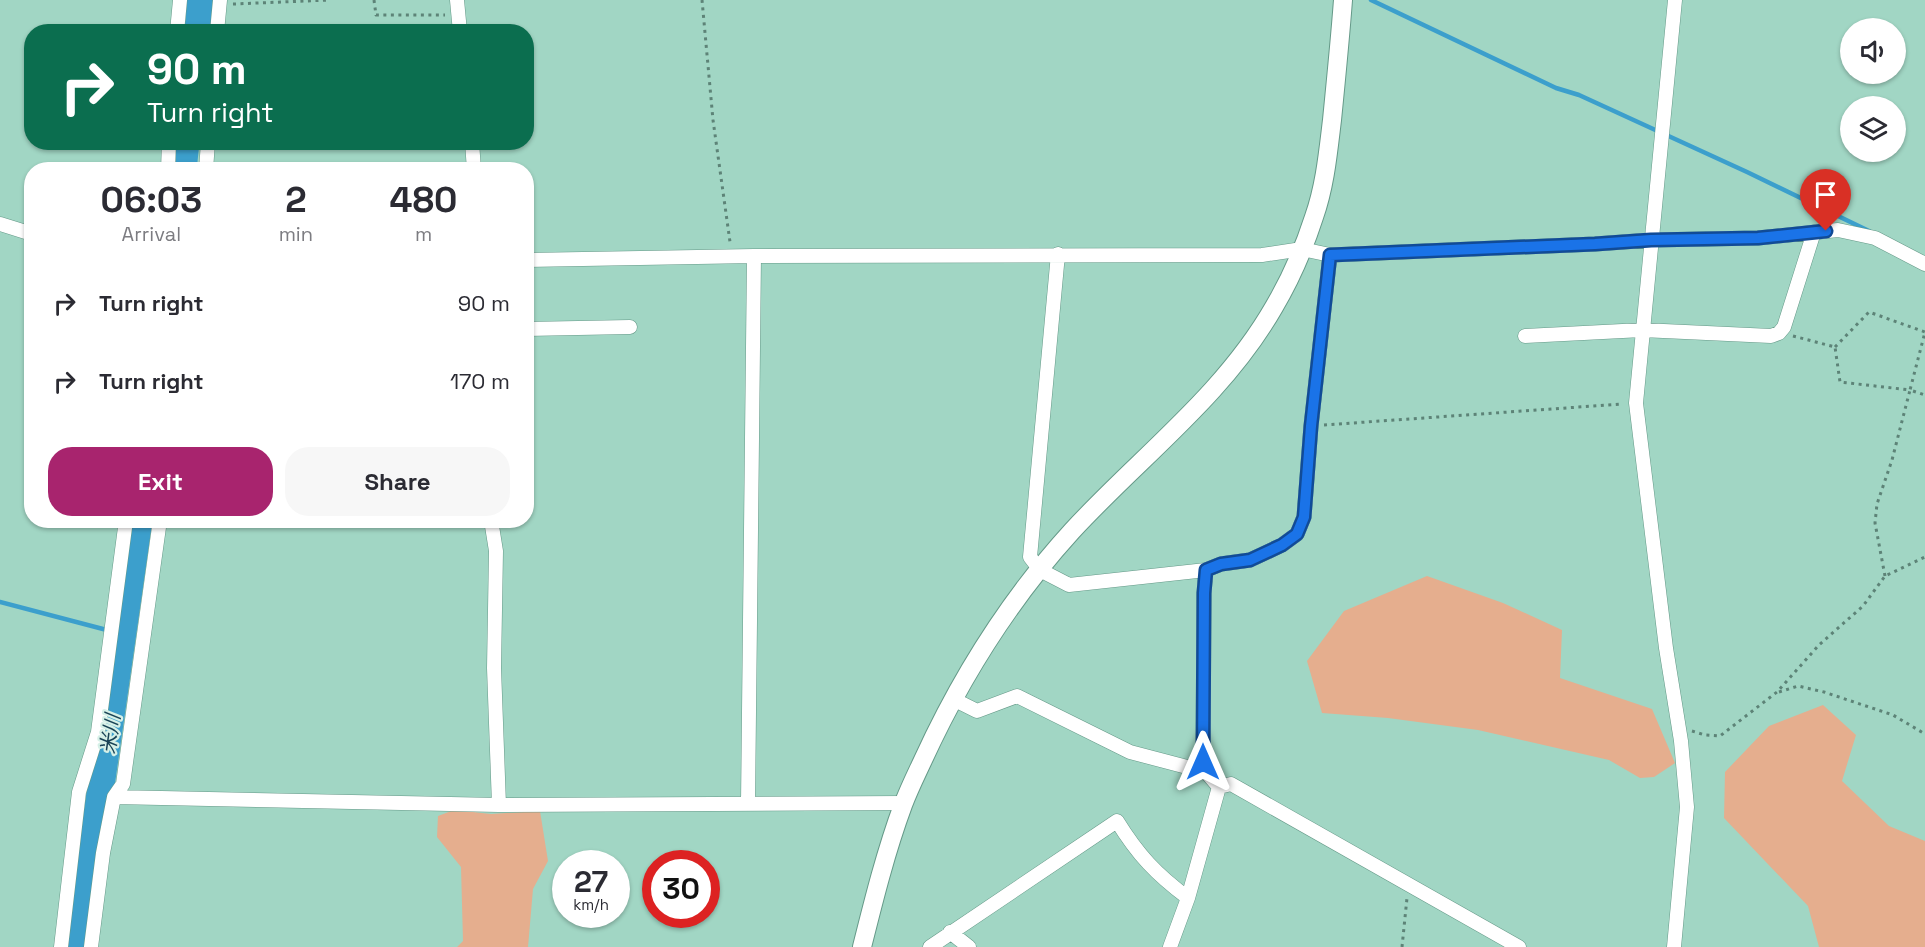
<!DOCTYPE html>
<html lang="en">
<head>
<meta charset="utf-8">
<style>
  body { margin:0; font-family:"Space Grotesk","Noto Sans JP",sans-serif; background:#f7f7f7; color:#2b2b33; height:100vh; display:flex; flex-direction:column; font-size:22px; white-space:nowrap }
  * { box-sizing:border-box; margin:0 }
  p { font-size:20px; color:#7c7c81 }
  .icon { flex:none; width:33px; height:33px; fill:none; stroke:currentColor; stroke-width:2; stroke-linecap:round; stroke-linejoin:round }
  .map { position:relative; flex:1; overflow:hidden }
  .sheet { position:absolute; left:24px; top:162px; width:510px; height:366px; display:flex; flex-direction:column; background:#fff; border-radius:24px; box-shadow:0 2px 4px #0004 }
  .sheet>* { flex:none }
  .banner { position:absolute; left:24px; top:24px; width:510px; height:126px; border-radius:24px; box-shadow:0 2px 4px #0004; background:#0b6e4f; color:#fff; overflow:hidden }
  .buttons { position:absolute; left:1840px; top:18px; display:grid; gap:12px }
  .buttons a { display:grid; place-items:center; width:66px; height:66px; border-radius:50%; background:#fff; box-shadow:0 2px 4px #0004; font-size:30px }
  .speed { position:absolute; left:552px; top:850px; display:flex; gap:12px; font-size:30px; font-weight:700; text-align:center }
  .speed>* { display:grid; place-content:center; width:78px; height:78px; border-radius:50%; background:#fff; box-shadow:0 2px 4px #0004; line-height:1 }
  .speed small { font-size:15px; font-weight:400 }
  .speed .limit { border:9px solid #d22; background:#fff; color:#111 }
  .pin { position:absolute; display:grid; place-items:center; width:51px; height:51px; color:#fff; margin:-62px -26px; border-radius:50% 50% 50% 0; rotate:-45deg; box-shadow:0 0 6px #0007 }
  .pin .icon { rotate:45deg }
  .me { position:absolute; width:66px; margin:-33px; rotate:0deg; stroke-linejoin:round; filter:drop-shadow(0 0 4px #0008) }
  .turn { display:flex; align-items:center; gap:21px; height:126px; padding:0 24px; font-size:27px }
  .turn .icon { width:78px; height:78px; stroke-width:2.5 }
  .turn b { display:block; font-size:42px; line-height:51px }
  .eta { display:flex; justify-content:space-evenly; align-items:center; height:102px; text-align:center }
  .eta b { font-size:36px; font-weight:800; line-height:42px }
  .button { display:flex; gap:12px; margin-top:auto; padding:12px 24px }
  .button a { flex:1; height:69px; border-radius:24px; background:#a8246e; color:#fff; font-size:24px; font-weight:800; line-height:69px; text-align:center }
  .button a+a { background:#f7f7f7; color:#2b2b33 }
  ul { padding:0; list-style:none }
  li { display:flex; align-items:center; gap:18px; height:78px; padding:0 24px }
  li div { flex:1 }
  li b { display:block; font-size:22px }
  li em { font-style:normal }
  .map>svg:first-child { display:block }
  .green { fill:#e5ae8e }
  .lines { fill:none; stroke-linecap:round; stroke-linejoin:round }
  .stream { stroke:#3c9fcc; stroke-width:4.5 }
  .river { stroke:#3c9fcc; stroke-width:27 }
  .minor-casing { stroke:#659988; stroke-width:15 }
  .tertiary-casing { stroke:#659988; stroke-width:20 }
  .path { stroke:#5d8377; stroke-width:3; stroke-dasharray:3 4.5; stroke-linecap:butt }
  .minor { stroke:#fff; stroke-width:14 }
  .tertiary { stroke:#fff; stroke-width:18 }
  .route-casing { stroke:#114b97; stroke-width:15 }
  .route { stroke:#1a73e8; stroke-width:10 }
  .labels { text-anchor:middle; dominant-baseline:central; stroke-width:4.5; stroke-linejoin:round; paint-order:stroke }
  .water-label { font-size:20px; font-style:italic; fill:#194356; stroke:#d6f0e7 }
</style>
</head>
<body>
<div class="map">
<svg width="1925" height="947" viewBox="0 0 1925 947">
  <rect width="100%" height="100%" fill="#a1d6c4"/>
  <path class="green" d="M1427,576l76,27 59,27 -2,48 92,31 23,54 -21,14 -14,1 -31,-18 -131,-30 -90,-12 -66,-5 -15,-52 37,-50z
    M1823,705l33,30 -14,46 47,45 36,15v106h-106l-11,-41 -84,-88 1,-46 44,-46z
    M454,810l37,4 49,-3 8,50 -15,28 -5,58h-71l6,-6 -2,-74 -24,-30 1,-21z"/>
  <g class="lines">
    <path class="stream" d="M1371,0l185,88 23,7 168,77 122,59
      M0,602l122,32"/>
    <path class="river" d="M198,32l2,-32
      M183,170l3,-28
      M80,947l17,-133 42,-294"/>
    <g class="minor-casing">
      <path id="minor" d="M457,0l3,32
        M177,32l3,-32
        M217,32l3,-32
        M472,142l2,28
        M168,170l1,-28
        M206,170l2,-28
        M0,224l32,10
        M1058,254l-28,303 10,13 29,15 137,-15
        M526,260l228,-4 508,-1 40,-6 28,6 265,-11 56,-4 107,-2 80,-8 37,8 50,26
        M526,329l104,-2
        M1525,336l117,-6 129,6 8,-3 5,-6 30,-95
        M491,520l5,31 -2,117 5,137 405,-2
        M953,699l24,12 40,-15 113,56 76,20
        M1219,787l-13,-15 -3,-10 1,-169 2,-23 15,-6 29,-4 32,-15 15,-11 7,-17 7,-91 19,-171
        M1219,787l12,-3 288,163
        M114,797l385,8
        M748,804l6,-548
        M950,932l19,15
        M61,947l18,-155 19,-60 28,-212
        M91,947l12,-94 11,-56 9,-13 37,-264
        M930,947l187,-126c21,34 39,53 71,77
        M1170,947l18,-49 31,-111
        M1674,947l13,-140 -6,-66 -15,-93 -30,-245 39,-403"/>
    </g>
    <g class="tertiary-casing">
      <path id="tertiary" d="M862,947c12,-48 24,-96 41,-142 6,-16 13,-30 20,-45 38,-83 88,-162 149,-229 68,-74 151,-135 202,-224 16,-27 30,-59 40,-90 11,-31 14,-64 18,-97 4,-40 8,-80 11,-120"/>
    </g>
    <path class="path" d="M374,0l2,15h69
      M702,0l11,120 17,122
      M233,4l97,-4
      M1793,336l42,11 5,35 70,8 15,-58
      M1835,347l34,-35 56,20
      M1324,425l298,-21
      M1885,576l-10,-53 2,-19 15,-44 18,-70 15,5
      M1779,692l19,-6 26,6 69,23 32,19
      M1692,731l13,4 15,1 57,-44 42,-47 44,-39 22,-30 40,-19
      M1402,947l5,-49"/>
    <use href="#minor" class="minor"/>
    <use href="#tertiary" class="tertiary"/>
  </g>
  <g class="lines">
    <g class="route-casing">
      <path id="route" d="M1203,762l1,-169 2,-23 15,-6 29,-4 32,-15 15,-11 7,-17 7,-91 19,-171 265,-11 56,-4 107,-2 68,-7"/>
    </g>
    <use href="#route" class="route"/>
  </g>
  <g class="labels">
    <g class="water-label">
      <text transform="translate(110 734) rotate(-82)">米川</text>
    </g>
  </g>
</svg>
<div class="buttons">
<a><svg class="icon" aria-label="sound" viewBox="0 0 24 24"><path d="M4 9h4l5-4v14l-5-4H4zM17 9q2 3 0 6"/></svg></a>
<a><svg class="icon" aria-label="layers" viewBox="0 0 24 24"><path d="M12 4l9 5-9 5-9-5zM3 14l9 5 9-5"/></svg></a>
</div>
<div class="speed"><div>27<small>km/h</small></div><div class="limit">30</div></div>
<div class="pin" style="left:1826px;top:231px;background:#d93025"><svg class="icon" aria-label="arrive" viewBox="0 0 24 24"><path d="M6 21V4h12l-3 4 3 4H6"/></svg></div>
<svg class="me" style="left:1203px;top:762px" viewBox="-20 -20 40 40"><path d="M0-17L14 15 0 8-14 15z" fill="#1a73e8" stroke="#fff" stroke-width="4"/></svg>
<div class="banner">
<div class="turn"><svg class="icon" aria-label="right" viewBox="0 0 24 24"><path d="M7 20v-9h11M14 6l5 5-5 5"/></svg><div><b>90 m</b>Turn right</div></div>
</div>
<section class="sheet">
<div class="eta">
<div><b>06:03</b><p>Arrival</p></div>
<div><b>2</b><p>min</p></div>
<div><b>480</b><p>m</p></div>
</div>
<ul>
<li><svg class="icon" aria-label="right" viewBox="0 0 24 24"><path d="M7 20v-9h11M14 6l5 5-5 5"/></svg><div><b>Turn right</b></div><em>90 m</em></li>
<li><svg class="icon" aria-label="right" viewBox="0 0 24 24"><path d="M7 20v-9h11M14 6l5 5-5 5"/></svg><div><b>Turn right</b></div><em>170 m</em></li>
</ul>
<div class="button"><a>Exit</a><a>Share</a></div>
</section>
</div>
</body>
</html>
